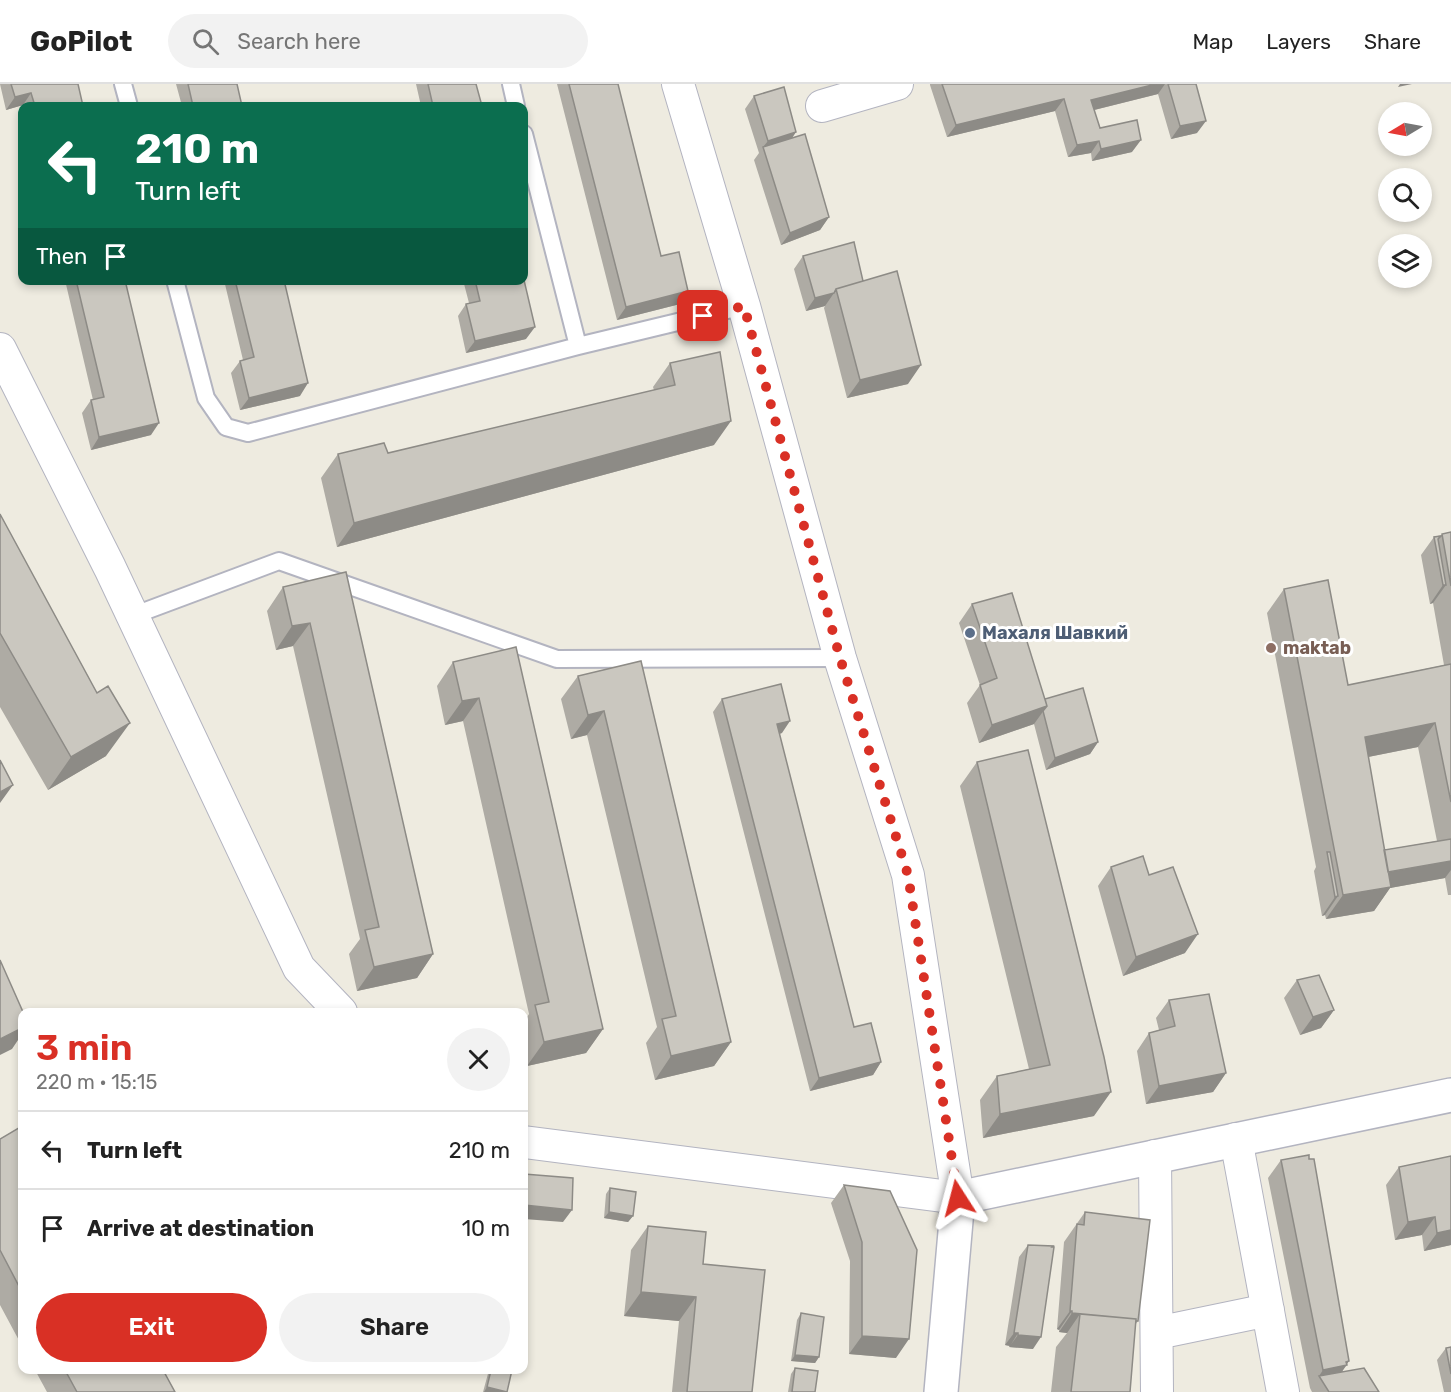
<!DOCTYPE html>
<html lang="en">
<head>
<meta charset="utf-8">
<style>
  body { margin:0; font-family:Rubik,sans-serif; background:#f2f2f2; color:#222; height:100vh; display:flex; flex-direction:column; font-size:22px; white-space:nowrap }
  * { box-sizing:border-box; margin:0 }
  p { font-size:20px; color:#767676 }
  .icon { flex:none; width:33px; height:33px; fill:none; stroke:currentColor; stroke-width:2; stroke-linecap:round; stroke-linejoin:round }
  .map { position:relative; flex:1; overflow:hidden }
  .sheet { position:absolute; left:18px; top:924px; width:510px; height:366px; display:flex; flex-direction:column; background:#fff; border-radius:12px; box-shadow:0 3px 9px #0003 }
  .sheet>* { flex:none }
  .banner { position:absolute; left:18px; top:18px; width:510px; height:183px; border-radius:12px; box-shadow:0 3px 9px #0003; background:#0b6e4f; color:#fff; overflow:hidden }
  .needle { width:39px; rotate:260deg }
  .tools { position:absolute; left:1378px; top:18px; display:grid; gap:12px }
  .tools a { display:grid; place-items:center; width:54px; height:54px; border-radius:50%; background:#fff; box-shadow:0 3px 9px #0003; font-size:30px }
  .pin { position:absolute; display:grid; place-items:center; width:51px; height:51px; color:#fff; margin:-26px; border-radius:12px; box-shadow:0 3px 9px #0006 }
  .me { position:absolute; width:66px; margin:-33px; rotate:351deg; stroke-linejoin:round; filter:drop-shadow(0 0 4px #0008) }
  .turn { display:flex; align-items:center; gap:21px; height:126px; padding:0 18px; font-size:27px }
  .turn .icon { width:78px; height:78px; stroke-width:2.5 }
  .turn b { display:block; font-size:42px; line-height:51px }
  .then { display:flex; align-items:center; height:57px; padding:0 18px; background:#0003; gap:12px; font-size:22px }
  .round { display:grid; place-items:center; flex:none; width:63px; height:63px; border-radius:32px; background:#f2f2f2 }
  .head { display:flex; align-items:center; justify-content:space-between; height:102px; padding:0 18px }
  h1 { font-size:36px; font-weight:600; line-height:45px; color:#d93025 }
  .primary-button { display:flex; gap:12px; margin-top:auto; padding:12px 18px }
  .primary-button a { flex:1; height:69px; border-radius:36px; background:#d93025; color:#fff; font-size:24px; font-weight:600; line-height:69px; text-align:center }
  .primary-button a+a { background:#f2f2f2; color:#222 }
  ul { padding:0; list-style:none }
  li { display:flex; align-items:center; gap:18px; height:78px; padding:0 18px; border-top:2px solid #e0e0e0 }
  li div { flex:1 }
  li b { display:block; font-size:22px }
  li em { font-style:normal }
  header { display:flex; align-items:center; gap:36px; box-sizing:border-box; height:84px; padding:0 30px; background:#fff; border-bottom:2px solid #e0e0e0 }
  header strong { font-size:28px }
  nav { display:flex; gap:33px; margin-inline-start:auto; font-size:21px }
  .search { width:420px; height:54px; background:#f2f2f2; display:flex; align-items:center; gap:15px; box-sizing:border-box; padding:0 21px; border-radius:33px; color:#767676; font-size:22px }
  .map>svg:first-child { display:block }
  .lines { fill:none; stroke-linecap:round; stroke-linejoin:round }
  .lane-casing { stroke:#b3b4c0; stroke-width:20 }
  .street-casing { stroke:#b3b4c0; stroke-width:34 }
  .secondary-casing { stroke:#b3b4c0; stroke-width:36 }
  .lane { stroke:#fff; stroke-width:16 }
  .street { stroke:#fff; stroke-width:32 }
  .secondary { stroke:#fff; stroke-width:33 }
  .wall { fill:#aeaba4; fill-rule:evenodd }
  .shaded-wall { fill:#8d8b86 }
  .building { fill:#cac7bf; stroke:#8d8b86; stroke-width:1.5 }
  .route { stroke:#d93025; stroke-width:10; stroke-dasharray:0 18 }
  .service-dot { fill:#5c6f8a; stroke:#fff; stroke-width:2 }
  .education-dot { fill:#8d6e63; stroke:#fff; stroke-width:2 }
  .labels { text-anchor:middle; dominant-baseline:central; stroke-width:6; stroke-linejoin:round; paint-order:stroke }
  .service-label { font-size:18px; font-weight:bold; fill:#4e5e75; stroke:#fff; text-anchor:start }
  .education-label { font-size:18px; font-weight:bold; fill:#785e54; stroke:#fff; text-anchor:start }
</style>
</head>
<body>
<header>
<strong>GoPilot</strong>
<div class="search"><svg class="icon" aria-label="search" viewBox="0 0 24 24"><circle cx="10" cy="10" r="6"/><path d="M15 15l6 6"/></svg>Search here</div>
<nav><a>Map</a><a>Layers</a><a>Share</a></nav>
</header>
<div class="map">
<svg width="1451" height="1308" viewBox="0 0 1451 1308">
  <rect width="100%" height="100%" fill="#eeebe0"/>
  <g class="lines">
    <g class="lane-casing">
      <path id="lane" d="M123,0l6,22
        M511,0l5,22
        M524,50l54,212
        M175,196l31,118 20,29 22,6 330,-87 166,-40
        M132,532l147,-55 278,98 283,-1"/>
    </g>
    <g class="street-casing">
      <path id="street" d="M822,22l75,-22
        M0,265l110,219 189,400 42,44
        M1236,1055l47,253
        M524,1058l434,56 -50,-323 -68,-217 -96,-352 -66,-222
        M1155,1072l2,236
        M1157,1249l111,-23"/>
    </g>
    <g class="secondary-casing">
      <path id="secondary" d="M941,1308l17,-194 493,-103"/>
    </g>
    <use href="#lane" class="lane"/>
    <use href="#street" class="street"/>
    <use href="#secondary" class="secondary"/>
  </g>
  <path class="wall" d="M0,0h78l5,22h-60v-1l-17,5z
    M176,0h61l5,22h-60z
    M416,0h60l6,22h-61z
    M557,0h61l43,172 19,48 -63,16z
    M930,0h266l1,49 -26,6 -13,-45 -64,16 6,18 32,24 -40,9 -1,-8 -23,4 -13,-46 -108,26 -17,-52z
    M754,12l42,36 -4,6 37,79 -9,13 -39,15 -27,-85 5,-7 -14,-44z
    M803,172l60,25 45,103 -61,14 -23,-90 1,-2 -19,5 -12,-42z
    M65,196h60l26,155 -60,15 -9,-37 9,-13h2z
    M224,196h60l16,116 -60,14 -9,-37 9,-12 3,-1z
    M463,196h61l2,59 -60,14 -8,-37 8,-12 3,-1z
    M670,279l44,82 -377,102 -16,-69 17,-24 50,-1 266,-63 -1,-3z
    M0,430l97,179 9,63 -58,34 -48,-83z
    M1451,448v363h-3l-3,-17 -55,10 -16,23 -48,8 -1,-4 -3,1 -8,-45 2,-4 -49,-254 17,-24 64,96 96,-20 -11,-62 -3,1 -9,-49 13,-18zM1418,663l19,94 -53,9 -16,-93z
    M346,488l87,382 -16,24 -60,13 -8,-37 11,-15 -67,-293 -17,4 -9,-39 16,-24z
    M972,520l73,95 53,43 -8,12 -44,16 -12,-46 -55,19 -12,-40 13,-18 -21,-62z
    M516,563l87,382 -17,24 -59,13 -3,-15v-29l5,-8 -66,-293 -18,4 -8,-39 16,-24z
    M641,577l90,381 -17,24 -59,14 -9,-37 11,-16 -70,-292 -16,4 -10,-40 17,-23z
    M722,615l60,34 -3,1 75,293 27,35 -8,13 -63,16 -97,-379z
    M977,678l117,354 -111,22 -3,-38 17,-24 32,-7 -69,-283z
    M1111,783l38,8 36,78 -62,23 -25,-90z
    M1297,896l37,30 -13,18 -21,7 -16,-37z
    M1169,916l57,73 -13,19 -67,12 -9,-53 12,-18 10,-3 -3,-12z
    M22,1042v220l-22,-41v-166z
    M1451,1072v89l-27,6 -2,-16 -27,5 -9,-55 13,-18z
    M1281,1076l66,205 -5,6 37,21h-67l-2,-4 -42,-210z
    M844,1101l46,6 6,167 -47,-4 1,-93 -19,-58z
    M610,1104l23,28 -5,6 -24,-4 2,-24z
    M1085,1128l53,109 -3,4 -5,67h-79l5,-45 11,-14 -8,-1v-2l-2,-1 7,-87z
    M648,1142l55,38 49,128h-80l7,-71 -55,-5 7,-66z
    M1028,1161l5,104 -24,-2 1,-1 -5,-1 14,-88z
    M801,1229l18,44 -4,6 -24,-2 6,-41z
    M1451,1263v45h-7l-7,-32 9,-12z
    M795,1284l20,24h-27l3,-18z
    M35,1286h128l12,22h-128z
    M489,1286h23l-5,22h-24z"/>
  <path class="shaded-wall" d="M1156,0h9l-7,10 -76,19 9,-13z
    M1400,0h12l-14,3z
    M31,9l-8,12 -17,5 9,-13z
    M1064,15l-9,12 -108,26 9,-12z
    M1206,37l-9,12 -26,6 9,-13z
    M796,48l-9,13 -24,2 5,-6z
    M1141,56l-9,12 -40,9 9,-12z
    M1099,57l-8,12 -23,4 9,-12z
    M829,133l-9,13 -39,15 9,-12z
    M688,207l-8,13 -63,16 9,-13z
    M834,209l-9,13 -19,5 9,-13z
    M535,243l-9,12 -60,14 9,-12z
    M921,281l-13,19 -61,14 13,-18z
    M308,299l-8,13 -60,14 9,-12z
    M731,337l-17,24 -377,102 17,-24z
    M159,339l-8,12 -60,15 8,-13z
    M1443,501h3l-13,18 -3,1z
    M310,539l-17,23 -17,4 16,-24z
    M479,614l-16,23 -18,4 17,-24z
    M1047,622l-13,18 -55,19 13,-18z
    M604,627l-17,24 -16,4 17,-24z
    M790,637l-8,12 -14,4 9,-13z
    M130,639l-24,33 -58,34 23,-33z
    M1435,639l-17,24 -70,14 17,-24z
    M1098,658l-8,12 -44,16 9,-12z
    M13,701l-13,18v-11z
    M1451,777v9l-6,8 -55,10 -16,23 -48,8 17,-24 40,-22z
    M1338,812l-13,19 -3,1 13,-19z
    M1198,850l-13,19 -62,23 13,-19z
    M433,870l-16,24 -60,13 17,-24z
    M1334,926l-13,18 -21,7 13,-18z
    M22,944v6l-10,15 -12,6v-16z
    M603,945l-17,24 -59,13 17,-24z
    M731,958l-17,24 -59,14 16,-24z
    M881,978l-8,13 -63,16 9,-13z
    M1226,989l-13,19 -67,12 13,-18z
    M1111,1008l-17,24 -111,22 17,-24z
    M524,1121l48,5 -9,12 -39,-3z
    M609,1128l24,4 -5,6 -24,-4z
    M1435,1133l-13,18 -27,5 13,-18z
    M1451,1146v15l-27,6 13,-18z
    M641,1208l55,5 -17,24 -55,-5z
    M1070,1227h2l-13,19 -2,-1z
    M1072,1229l8,1 -13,19 -8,-1z
    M1014,1249h4l-8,13 -5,-1z
    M1018,1251l23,2 -8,12 -24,-2z
    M862,1252l47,3 -13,19 -47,-4z
    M795,1271l24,2 -4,6 -24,-2z
    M1349,1277l-15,23 -15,-8 4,-6z
    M421,1286h25l-3,4z
    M487,1303l20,5h-23z"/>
  <path class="building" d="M11,0h67l5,22h-48l-4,-13 -16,4z
    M188,0h49l5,22h-49z
    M428,0h48l6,22h-49z
    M569,0h49l43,172 18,-4 9,39 -62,16z
    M942,0h214l-65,16 9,28 37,-8 4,20 -40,9 -2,-8 -22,4 -13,-46 -108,26z
    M1168,0h28l10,37 -26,5z
    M784,3l12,45 -28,9 -14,-45z
    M805,50l24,83 -39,16 -27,-86z
    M854,158l9,39 -27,8 -2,4 -19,5 -12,-42z
    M897,187l24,94 -61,15 -24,-91z
    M76,196h49l34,143 -60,14 -8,-37 13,-3z
    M235,196h49l24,103 -59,15 -9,-37 14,-4z
    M475,196h49l11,47 -60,14 -9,-37 14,-3z
    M720,268l11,69 -377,102 -16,-69 46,-11 4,10 287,-68 -5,-22z
    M0,430l97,179 11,-7 22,37 -59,34 -71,-124z
    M1451,448v54l-9,-52z
    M1441,452l-3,3 8,46h-3l-9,-48z
    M346,488l87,382 -59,13 -9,-37 14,-3 -69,-304 -18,3 -9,-39z
    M1328,496l20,105 103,-21v138l-16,-79 -70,14 26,150 -48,8 -59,-306z
    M1012,509l35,113 -55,19 -12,-40 17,-7 -25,-74z
    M516,563l87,382 -59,13 -9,-37 14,-3 -70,-304 -17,3 -9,-39z
    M641,577l90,381 -60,14 -9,-37 14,-3 -72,-305 -16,4 -10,-39z
    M781,600l9,37 -13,3 77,303 17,-4 10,39 -62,16 -97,-379z
    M1083,604l15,54 -43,16 -12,-47 4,-5 -2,-7z
    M1028,666l76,307 7,35 -111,22 -3,-38 53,-11 -73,-303z
    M0,676l13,25 -13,7z
    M1451,755v22l-63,11 -4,-22z
    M1327,768h3l8,44 -3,1z
    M1143,772l6,19 24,-8 25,67 -62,23 -25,-90z
    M0,876l23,52 -1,16 -22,11z
    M1319,891l15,35 -21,7 -16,-37z
    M1209,910l17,79 -67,13 -10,-53 26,-7 -6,-26z
    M22,1042v166l-22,-42v-111z
    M1309,1071v4h5l35,202 -3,1 1,3 -24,5 -42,-210z
    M1451,1072v74l-14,3 -2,-16 -27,5 -9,-55z
    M524,1090l49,4 -1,32 -48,-5z
    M844,1101l46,6 27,59 -8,89 -47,-3v-94z
    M610,1104l26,4 -3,24 -24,-4z
    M1085,1128l65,8 -12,101h-2v-2l-64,-6v-2h-2l7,-87 7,1z
    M648,1142l58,6 -3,32 62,6 -13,122h-65l9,-95 -55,-5z
    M1028,1161l25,1 -1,1h2l-13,90 -23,-2v-2h-4z
    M801,1229l23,4 -5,40 -24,-2z
    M1080,1230l56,5 -6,73h-59z
    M1451,1263v27l-5,-26z
    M795,1284l23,3 -3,21h-23z
    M1364,1284l15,24h-50l-10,-16z
    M65,1286h98l12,22h-98z
    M491,1286h21l-5,22 -20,-5z"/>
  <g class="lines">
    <path class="route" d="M703,232l41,-10 96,352 68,217 50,323"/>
  </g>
  <circle class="service-dot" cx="970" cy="549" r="6"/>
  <circle class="education-dot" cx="1271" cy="564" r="6"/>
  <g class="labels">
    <g class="service-label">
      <text x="982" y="549">Махаля Шавкий</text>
    </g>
    <g class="education-label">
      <text x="1283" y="564">maktab</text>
    </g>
  </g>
</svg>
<div class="tools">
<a><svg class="needle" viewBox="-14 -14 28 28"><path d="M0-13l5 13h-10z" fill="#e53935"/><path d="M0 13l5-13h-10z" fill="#767676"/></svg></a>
<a><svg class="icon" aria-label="search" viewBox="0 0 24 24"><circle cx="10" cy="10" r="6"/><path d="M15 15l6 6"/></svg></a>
<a><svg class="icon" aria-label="layers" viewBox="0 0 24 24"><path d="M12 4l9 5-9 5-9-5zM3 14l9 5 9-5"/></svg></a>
</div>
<div class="pin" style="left:703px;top:232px;background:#d93025"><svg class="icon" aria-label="arrive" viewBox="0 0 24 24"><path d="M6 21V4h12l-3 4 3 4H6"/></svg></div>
<svg class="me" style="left:958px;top:1114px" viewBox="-20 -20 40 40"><path d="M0-17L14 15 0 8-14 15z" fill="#d93025" stroke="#fff" stroke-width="4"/></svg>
<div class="banner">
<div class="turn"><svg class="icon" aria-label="left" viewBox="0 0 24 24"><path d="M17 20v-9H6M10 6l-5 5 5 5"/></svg><div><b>210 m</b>Turn left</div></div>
<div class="then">Then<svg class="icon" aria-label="arrive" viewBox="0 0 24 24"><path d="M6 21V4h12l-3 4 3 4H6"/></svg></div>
</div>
<section class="sheet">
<div class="head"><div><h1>3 min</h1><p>220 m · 15:15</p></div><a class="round"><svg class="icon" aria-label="close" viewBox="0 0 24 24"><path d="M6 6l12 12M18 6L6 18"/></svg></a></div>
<ul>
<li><svg class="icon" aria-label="left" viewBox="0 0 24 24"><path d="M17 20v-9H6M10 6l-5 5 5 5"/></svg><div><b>Turn left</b></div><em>210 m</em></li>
<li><svg class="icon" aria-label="arrive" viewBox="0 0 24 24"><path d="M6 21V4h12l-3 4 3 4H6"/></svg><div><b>Arrive at destination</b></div><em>10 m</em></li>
</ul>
<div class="primary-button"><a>Exit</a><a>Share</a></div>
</section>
</div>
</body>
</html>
